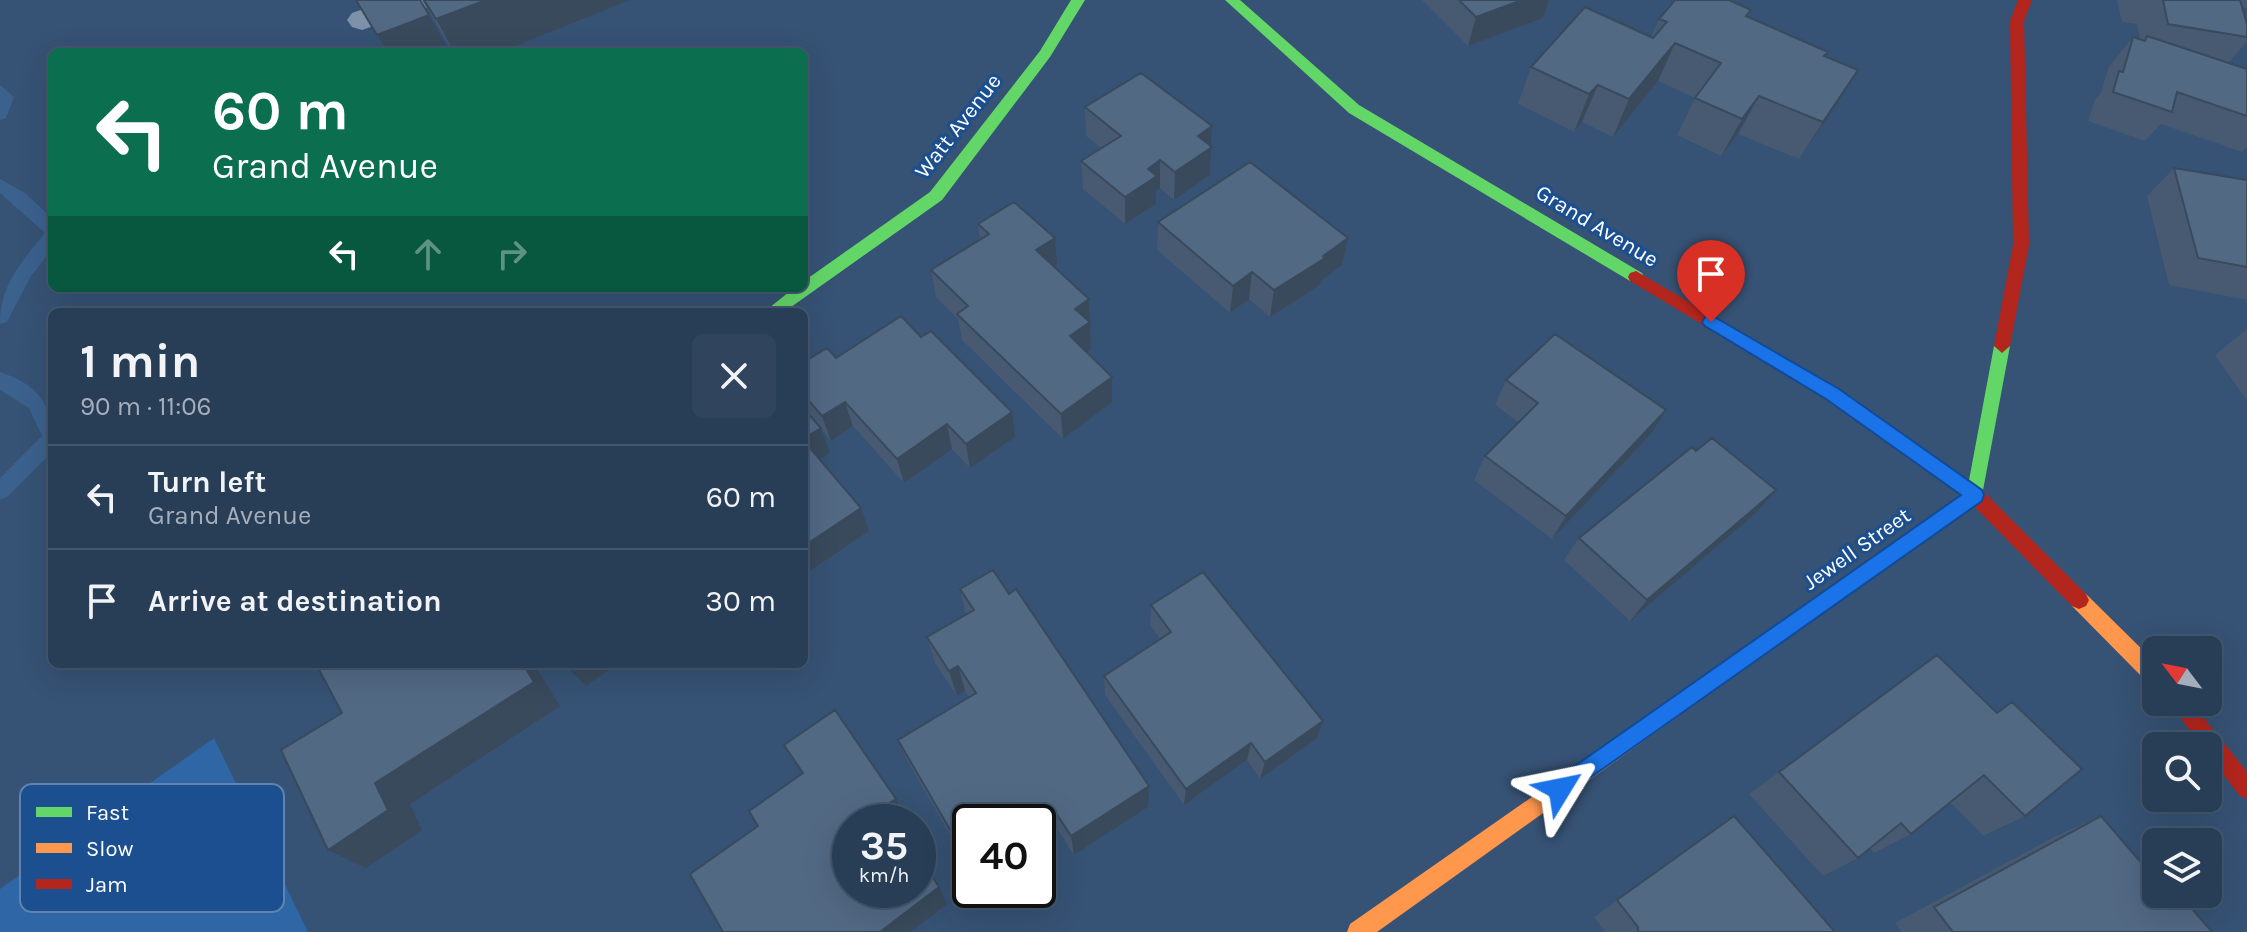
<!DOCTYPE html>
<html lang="en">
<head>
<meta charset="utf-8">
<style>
  body { margin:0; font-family:Karla,sans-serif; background:#30455d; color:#f1f3f6; height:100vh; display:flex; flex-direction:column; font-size:30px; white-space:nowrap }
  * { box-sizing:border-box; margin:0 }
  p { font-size:26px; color:#a5aeba }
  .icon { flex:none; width:44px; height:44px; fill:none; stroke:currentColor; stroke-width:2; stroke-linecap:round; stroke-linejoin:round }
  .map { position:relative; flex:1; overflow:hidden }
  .side { position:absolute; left:48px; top:308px; width:760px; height:360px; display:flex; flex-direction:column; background:#283e57; border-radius:12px; box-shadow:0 8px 32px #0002,0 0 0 2px #44576d }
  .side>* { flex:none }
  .top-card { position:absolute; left:48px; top:48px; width:760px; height:244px; border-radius:12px; box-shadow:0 8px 32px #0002,0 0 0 2px #44576d; background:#0b6e4f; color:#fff; overflow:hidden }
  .needle { width:52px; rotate:302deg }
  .buttons { position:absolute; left:2142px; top:636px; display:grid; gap:16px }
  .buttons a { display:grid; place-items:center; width:80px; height:80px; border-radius:12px; background:#283e57; box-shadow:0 8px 32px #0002,0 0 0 2px #44576d; font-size:40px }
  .speed { position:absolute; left:832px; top:804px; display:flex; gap:16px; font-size:40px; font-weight:700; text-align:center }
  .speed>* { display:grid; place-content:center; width:104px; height:104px; border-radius:50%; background:#283e57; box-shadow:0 8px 32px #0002,0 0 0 2px #44576d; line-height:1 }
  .speed small { font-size:20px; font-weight:400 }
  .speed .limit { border:4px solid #111; border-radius:12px; background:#fff; color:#111 }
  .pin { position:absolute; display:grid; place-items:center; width:68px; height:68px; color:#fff; margin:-82px -34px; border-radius:50% 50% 50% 0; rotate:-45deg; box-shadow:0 0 8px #0007 }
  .pin .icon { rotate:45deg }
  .me { position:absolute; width:88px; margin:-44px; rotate:55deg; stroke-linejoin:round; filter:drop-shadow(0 0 6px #0008) }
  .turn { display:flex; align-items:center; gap:28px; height:168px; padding:0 32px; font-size:36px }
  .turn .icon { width:104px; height:104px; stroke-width:2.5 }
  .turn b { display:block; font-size:56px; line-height:68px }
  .lanes { display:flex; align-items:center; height:76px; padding:0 32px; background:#0003; justify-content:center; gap:40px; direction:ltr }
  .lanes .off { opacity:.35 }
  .round { display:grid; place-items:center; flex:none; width:84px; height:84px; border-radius:12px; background:#30455d }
  .summary { display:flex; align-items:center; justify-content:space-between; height:136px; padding:0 32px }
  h1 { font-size:48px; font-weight:700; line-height:60px }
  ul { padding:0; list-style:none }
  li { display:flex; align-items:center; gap:24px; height:104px; padding:0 32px; border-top:2px solid #44576d }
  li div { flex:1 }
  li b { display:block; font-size:30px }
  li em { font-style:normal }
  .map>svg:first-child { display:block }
  .green { fill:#2f66a5 }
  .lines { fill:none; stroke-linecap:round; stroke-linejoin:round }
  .stream { fill:#3b618d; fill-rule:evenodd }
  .lane { fill:#7d92a8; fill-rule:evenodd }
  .fast { fill:#63d668; fill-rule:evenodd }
  .slow { fill:#ff974d; fill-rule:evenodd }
  .jam { fill:#b3261e; fill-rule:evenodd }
  .wall { fill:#475a72 }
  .shaded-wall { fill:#394a5c }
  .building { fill:#526984; stroke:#394a5c; stroke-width:2 }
  .route { fill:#1a73e8; stroke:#114b97; stroke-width:2 }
  .labels { text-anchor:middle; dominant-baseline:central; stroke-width:6; stroke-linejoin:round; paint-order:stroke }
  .street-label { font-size:22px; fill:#fff; stroke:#1b4f8f }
  .key { fill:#1b4f8f; stroke:#5f84b1; stroke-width:2 }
  .key-label { font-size:22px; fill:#fff }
</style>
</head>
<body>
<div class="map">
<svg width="2247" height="932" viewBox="0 0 2247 932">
  <rect width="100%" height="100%" fill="#365274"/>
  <path class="green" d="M214,738l94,194h-308v-43z"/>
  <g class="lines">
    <path class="stream" d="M0,85l14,12 -8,21 -6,2z
      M0,179l25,14 27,25v31l-21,27 -24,46 -7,2c0,-40 21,-61 45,-91l-45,-40z
      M0,372c46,16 52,36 52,80l-45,45 -7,3v-22l42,-42 -13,-28 -29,-18z"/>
    <path class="lane" d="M389,0h44l-5,7 -66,23 -10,-3 -5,-7 5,-7z"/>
    <path class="fast" d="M1071,0h14l-35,57 -108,143 -158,112h-20l30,-24h10v-7l126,-89 110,-141z
      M1225,0h15l119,105 283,168 2,4 -2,4h-12l-281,-168z
      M2002,339l8,7 -29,155 -209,148 -7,3 -7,-3 -3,-6 3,-6 209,-146 27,-145z"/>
    <path class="slow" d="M2079,591l7,3 70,69v23l-7,-2 -77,-78 -3,-6 3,-6z
      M1765,634l7,3 3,6 -3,6 -395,283h-30l3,-8z"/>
    <path class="jam" d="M2018,0h14l-8,21 5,224 -19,101 -8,7 -8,-7 19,-101 -3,-224z
      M1636,271l202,118 143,100 105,105 3,6 -3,6 -7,3 -7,-3 -103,-105 -143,-102 -196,-118 -2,-4 2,-4z
      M2169,702h22l56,70v27l-7,-3 -32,-41v-9h-7z"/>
  </g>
  <path class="wall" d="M422,0h208l-129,52h-48z
    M1422,0h127l-6,18 -75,28z
    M2117,0h130v8l-5,-1 5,17v18l-19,21 19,6v78l-5,5 -81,-28 -16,17 -57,-20 7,-21 6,-8 8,-26 24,-29 7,3 -3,-16 -15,-2z
    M1751,10l-3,7 77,39 33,14 -59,89 -61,-25 -17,22 -44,-21 18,-37 -37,-17 -45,56 -31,-15 -8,10 -56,-28 13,-37 120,-30 8,-18z
    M1085,107l127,19 -2,49 -36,25 -14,-12 -4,3v13l-31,20 -42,-35 -2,-28 20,-13 -15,-12z
    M2174,168l73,12v120l-78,-15 -22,-89z
    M1158,222l190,16 -6,27 -21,16 -1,4 -50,32 -21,-18 -19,14 -73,-63z
    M978,224l79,41 -3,2 35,32 2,50 -5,3 26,25v25l-49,37 -101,-99 -4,-21 -22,-22 -5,-27 49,-30z
    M2247,329v72l-32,-46z
    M836,358l179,79 -45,31 -18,-19 -48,34 -51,-57 -22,15 -10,-12 9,24 -11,6 50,72 -65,44v-213z
    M1506,380l144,55 -98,104 -78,-59 11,-24 33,-34 -23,-17z
    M1756,513l-126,108 -66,-61 15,-22z
    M960,589l188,218 -74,48 -16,-25 -88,-8v47l-62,-107 -10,-22 71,-43 -4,-6 -8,5 -22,-33 -8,-26 39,-22z
    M1151,605l165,134 -56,40 -13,-19 -63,45 -79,-110 -1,-19 56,-37 -10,-14z
    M1901,681l95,31 16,-10 13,114 -42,20 -33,-34 -39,32 -37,19 -4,-5 -12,10 -35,18 -74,-82z
    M2101,816l55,78 56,38h-310l-7,-9 161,-87z
    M1706,836l129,96h-230l-11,-15z"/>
  <path class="shaded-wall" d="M486,0h144l-129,52h-47l-18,-33z
    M1522,0h27l-6,18 -75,28 8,-29z
    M429,15l21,37h-62l-11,-17z
    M1675,43l-17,38 -45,56 16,-38z
    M1858,70l-24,38 -35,51 24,-37z
    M1598,85l-16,37 -8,10 15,-38z
    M1759,96l-21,38 -17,22 21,-37z
    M1212,126l-2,49 -36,25 1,-28 23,-36z
    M1160,160v28l-4,3v13l-31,20v-27l23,-28z
    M1055,238l2,27 -19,12 -2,-27z
    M1348,238l-6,27 -21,16 -1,4 -50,32 4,-27z
    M1252,272l-3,27 -19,14 3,-27z
    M1089,299l2,50 -20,13 -1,-26 5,-27z
    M1112,377v25l-49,37 -2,-25z
    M845,402l8,24 -22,15 -9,-25z
    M1666,410l-16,25 -98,104 14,-23z
    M1012,412l3,25 -45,31 -4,-24z
    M947,424l5,25 -48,34 -7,-24z
    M821,428l9,25 -18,11 -8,-21v-5z
    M1776,490l-20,23 -126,108 17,-21z
    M861,508l8,23 -65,44v-29z
    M523,664h11l26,42 -150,98 12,26 -56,38 -38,-18 47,-67z
    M571,664h46l-31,22 -19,-19z
    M958,666l7,25 -8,5 -8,-25z
    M1323,721l-7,18 -56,40 5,-17z
    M1251,743l-4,17 -63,45 2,-16z
    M1149,786l-1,21 -74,48 -3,-19z
    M896,799l10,20 -4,3h-9l-9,-16z
    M1054,810l4,20 -20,13v-21h-2z
    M939,887l8,17 -36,28h-31z"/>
  <path class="building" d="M356,0h64l9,15 -52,20z
    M424,0h62l-50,19z
    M1459,0h63l-46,17z
    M1675,0h54l22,10 -5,6 82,36 -4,4 34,14 -35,52 -64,-26 -17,23 -47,-21 26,-35 -46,-20 -46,56 -31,-14 -9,9 -58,-27 54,-60 68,31 14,-16 -8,-3z
    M2163,0h77l7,24v13l-79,-13z
    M2147,36l100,33v47l-70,-24 -5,20 -59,-20 6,-21 4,1 10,-35 12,4z
    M1141,73l71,53 -14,10 14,11 -37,25 -15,-12 -12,9 9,7 -32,21 -44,-36 40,-25 -36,-29z
    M1250,162l98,76 -25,18 2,2 -51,32 -22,-18 -19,14 -75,-64z
    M2174,168l73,12v87l-49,-9z
    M1014,202l41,36 -19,12 53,49 -14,10 15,13 -20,14 42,41 -51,37 -104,-100 11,-8 -37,-36 58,-36 -11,-10z
    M901,316l20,21 10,-6 81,81 -46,32 -19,-20 -50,35 -52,-57 -23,14 -18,-21v-33l23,-14 9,10z
    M1555,334l111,76 -100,106 -81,-60 53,-53 -32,-23z
    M804,409l17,19 -17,10z
    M1712,438l64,52 -129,110 -68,-62 113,-91 4,4z
    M804,441l57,67 -57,38z
    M993,570l16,24 7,-5 133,197 -78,50 -17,-26 -18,12h-66v42l-72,-124 78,-47 -18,-27 -9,5 -22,-34 47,-27 -14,-21z
    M1203,572l120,149 -58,41 -14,-19 -65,46 -82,-113 67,-44 -20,-27z
    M1937,655l60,58 15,-11 70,67 -57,47 -41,-41 -73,59 -10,-11 -43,35 -79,-86z
    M316,664h207l11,18 -159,101 13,27 -60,40 -47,-100 61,-37z
    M835,710l61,89 -12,7 11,16h-45v68h68v-34l21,31 -59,45h-157l-33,-58 68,-48 -9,-15 54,-38 -19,-28z
    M1734,816l101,116h-197v-5l-21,-27z
    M2101,816l55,64v14h23l33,38h-259l-19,-25z"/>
  <path class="route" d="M1711,315l128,74 143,101 2,5 -2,6 -422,298 -8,-3 -3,-7 3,-7 409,-287 -135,-96 -121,-73 -3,-4 3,-5z"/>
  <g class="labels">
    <g class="street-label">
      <text transform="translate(958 126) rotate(-52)">Watt Avenue</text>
      <text transform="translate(1597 226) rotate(31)">Grand Avenue</text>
      <text transform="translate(1857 549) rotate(-35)">Jewell Street</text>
    </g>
  </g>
  <rect x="20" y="784" width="264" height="128" rx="12" class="key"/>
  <rect x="36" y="807" width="36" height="10" fill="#63d668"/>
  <rect x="36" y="843" width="36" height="10" fill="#ff974d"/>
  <rect x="36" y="879" width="36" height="10" fill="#b3261e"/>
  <g class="key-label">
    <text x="86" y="820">Fast</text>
    <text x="86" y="856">Slow</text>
    <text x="86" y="892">Jam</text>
  </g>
</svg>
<div class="buttons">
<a><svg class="needle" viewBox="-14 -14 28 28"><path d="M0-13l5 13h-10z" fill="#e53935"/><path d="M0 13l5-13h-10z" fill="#a5aeba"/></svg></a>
<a><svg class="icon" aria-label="search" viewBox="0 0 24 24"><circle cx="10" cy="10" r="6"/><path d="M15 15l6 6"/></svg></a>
<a><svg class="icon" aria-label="layers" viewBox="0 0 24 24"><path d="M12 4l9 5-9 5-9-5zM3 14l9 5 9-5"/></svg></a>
</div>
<div class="speed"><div>35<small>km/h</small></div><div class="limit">40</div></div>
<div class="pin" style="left:1711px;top:322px;background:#d93025"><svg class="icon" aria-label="arrive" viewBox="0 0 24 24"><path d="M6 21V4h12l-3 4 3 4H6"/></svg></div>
<svg class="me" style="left:1560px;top:789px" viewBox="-20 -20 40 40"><path d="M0-17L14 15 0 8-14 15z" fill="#1a73e8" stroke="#fff" stroke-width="4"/></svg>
<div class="top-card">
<div class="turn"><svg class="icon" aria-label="left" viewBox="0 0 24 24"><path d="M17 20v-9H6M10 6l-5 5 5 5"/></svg><div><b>60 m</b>Grand Avenue</div></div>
<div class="lanes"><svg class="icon" aria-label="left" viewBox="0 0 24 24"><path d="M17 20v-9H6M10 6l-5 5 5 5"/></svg><svg class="icon off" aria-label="ahead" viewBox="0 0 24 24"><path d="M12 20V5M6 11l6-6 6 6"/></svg><svg class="icon off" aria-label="right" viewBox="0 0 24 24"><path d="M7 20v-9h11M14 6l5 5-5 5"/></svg></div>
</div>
<section class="side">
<div class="summary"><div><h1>1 min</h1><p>90 m · 11:06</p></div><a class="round"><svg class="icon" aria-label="close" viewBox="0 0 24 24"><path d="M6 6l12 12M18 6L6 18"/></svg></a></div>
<ul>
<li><svg class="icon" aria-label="left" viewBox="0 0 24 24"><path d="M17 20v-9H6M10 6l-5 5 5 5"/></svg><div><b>Turn left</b><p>Grand Avenue</p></div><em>60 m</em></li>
<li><svg class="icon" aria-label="arrive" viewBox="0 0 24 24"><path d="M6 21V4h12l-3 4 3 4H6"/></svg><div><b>Arrive at destination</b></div><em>30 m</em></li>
</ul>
</section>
</div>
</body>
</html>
